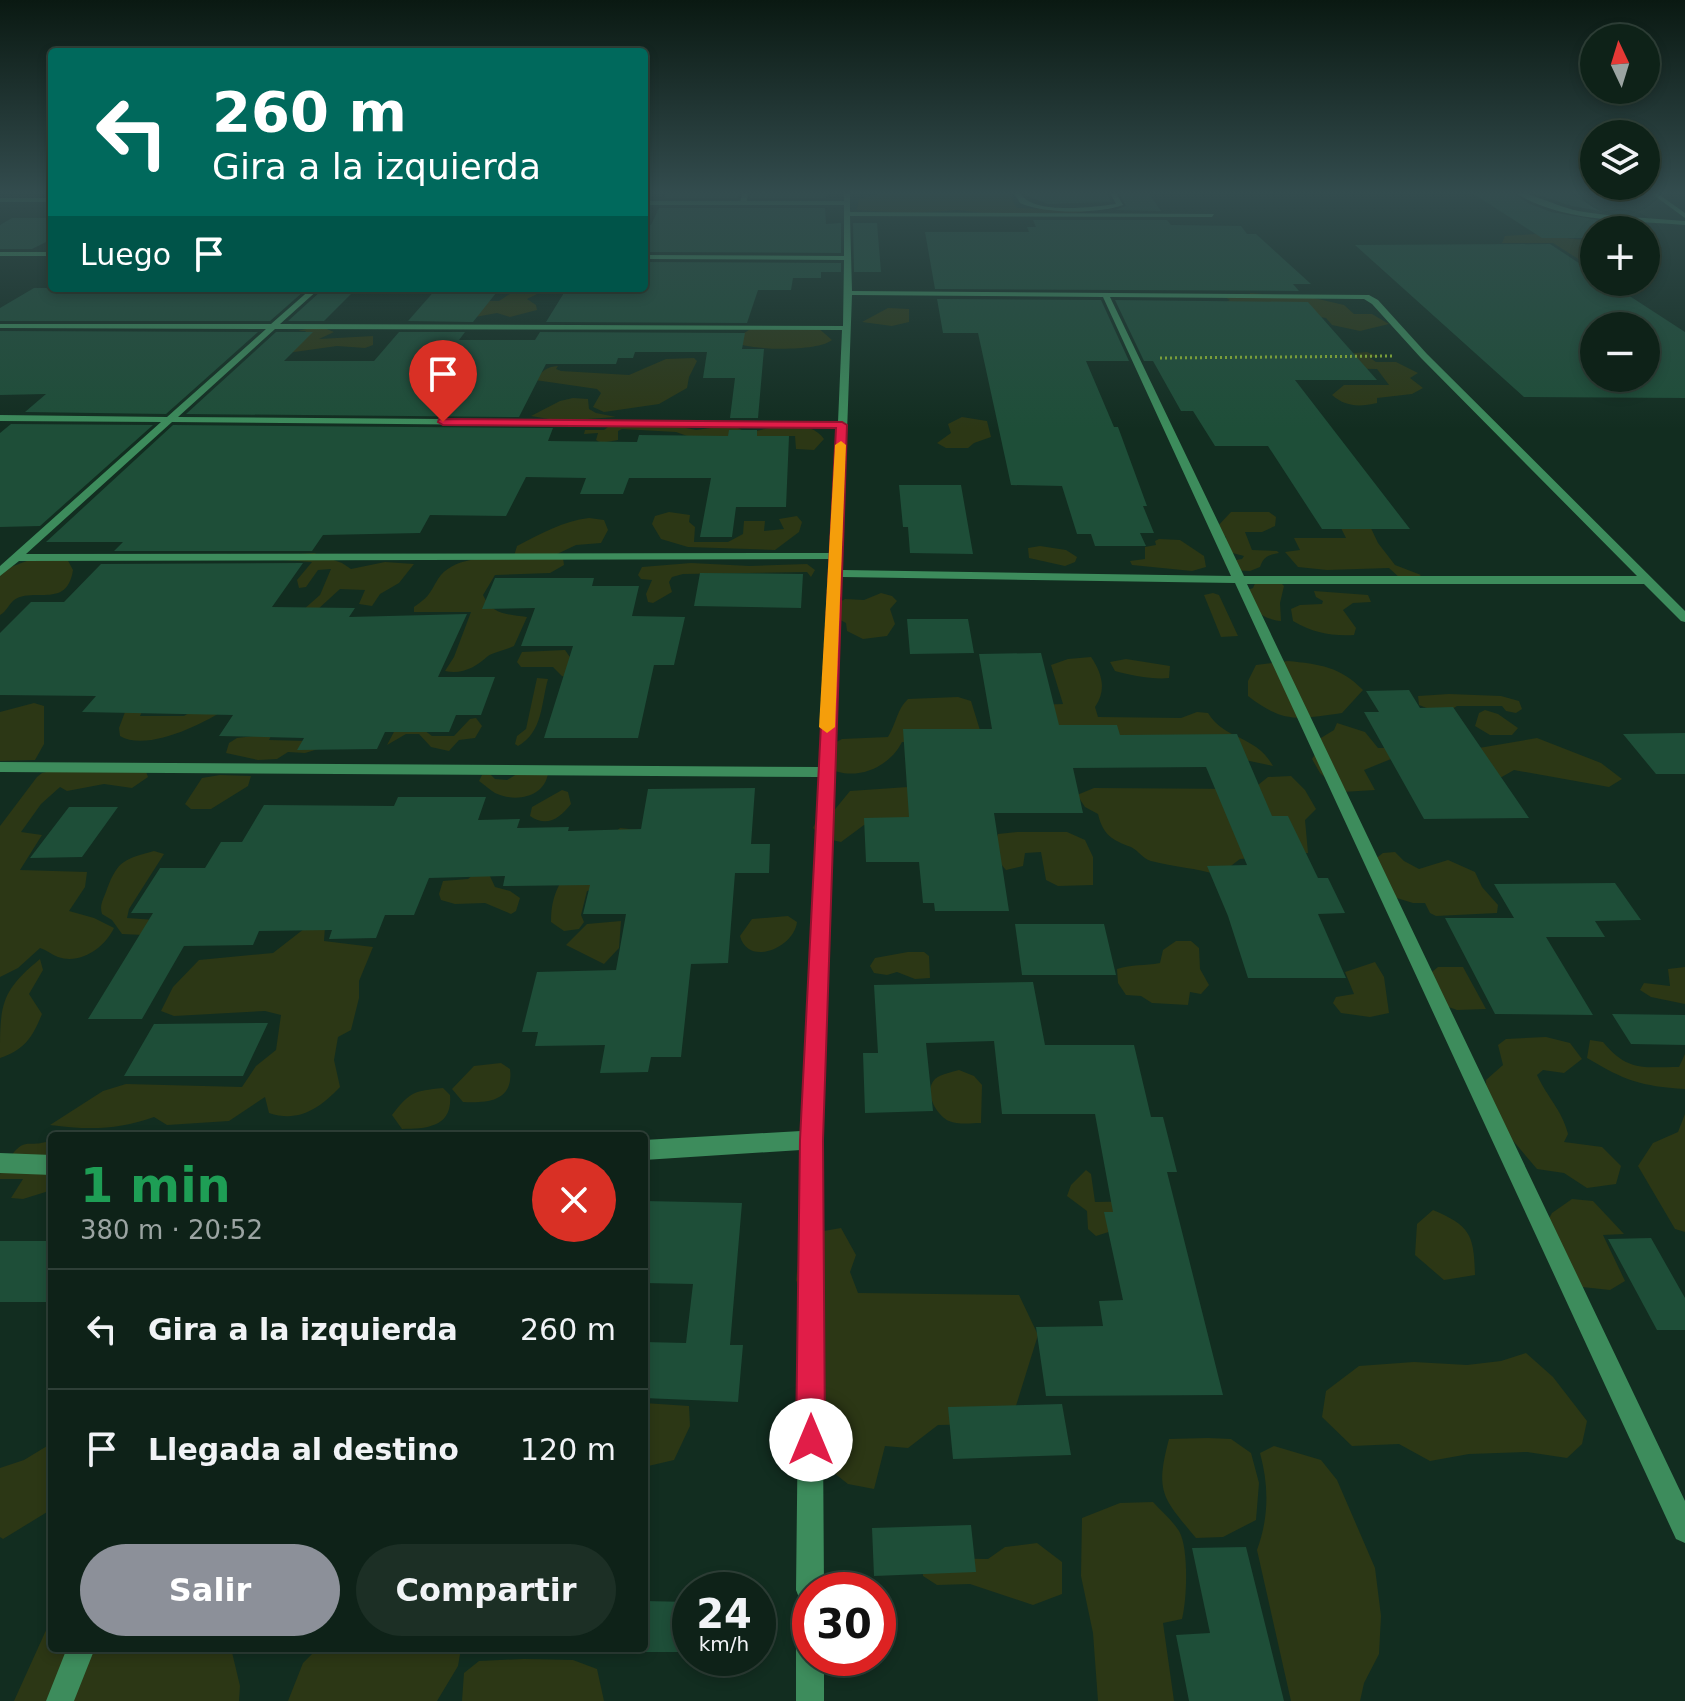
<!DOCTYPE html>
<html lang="es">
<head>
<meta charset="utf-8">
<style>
  body { margin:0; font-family:"DejaVu Sans",sans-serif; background:#1c2f25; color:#f1f3f6; height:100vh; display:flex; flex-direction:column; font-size:30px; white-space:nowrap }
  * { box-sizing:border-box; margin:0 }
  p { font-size:26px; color:#9ba4a2 }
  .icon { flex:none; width:44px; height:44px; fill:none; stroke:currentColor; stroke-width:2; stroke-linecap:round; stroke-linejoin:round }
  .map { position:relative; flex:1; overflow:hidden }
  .details { position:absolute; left:48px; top:1132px; width:600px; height:520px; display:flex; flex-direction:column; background:#0e2218; border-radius:8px; box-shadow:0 4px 12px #0003,0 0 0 2px #2e3f37 }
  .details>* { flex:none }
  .top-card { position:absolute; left:48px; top:48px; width:600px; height:244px; border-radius:8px; box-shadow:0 4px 12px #0003,0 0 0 2px #2e3f37; background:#00695c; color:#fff; overflow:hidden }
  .needle { width:52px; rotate:356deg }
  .controls { position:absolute; left:1580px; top:24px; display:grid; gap:16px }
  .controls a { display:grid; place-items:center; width:80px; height:80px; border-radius:50%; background:#0e2218; box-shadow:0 4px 12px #0003,0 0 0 2px #2e3f37; font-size:40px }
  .speed { position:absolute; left:672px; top:1572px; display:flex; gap:16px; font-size:40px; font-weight:700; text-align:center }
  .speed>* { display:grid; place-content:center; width:104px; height:104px; border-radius:50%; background:#0e2218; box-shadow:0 4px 12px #0003,0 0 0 2px #2e3f37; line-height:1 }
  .speed small { font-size:20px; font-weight:400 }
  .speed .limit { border:12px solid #d22; background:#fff; color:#111 }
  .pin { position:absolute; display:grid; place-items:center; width:68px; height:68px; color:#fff; margin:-82px -34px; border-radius:50% 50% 50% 0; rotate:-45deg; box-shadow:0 0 8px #0007 }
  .pin .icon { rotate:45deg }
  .me { position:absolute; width:88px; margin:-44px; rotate:0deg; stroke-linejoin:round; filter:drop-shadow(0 0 6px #0008) }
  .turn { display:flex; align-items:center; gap:28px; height:168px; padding:0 32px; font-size:36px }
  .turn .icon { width:104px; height:104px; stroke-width:2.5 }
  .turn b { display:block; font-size:56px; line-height:68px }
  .then { display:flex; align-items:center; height:76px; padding:0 32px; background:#0003; gap:16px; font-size:30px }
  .round { display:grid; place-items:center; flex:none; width:84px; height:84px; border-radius:42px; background:#1c2f25 }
  .head { display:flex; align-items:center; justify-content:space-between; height:136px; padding:0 32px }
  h1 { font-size:48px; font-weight:700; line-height:60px; color:#1e9e55 }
  .cta { display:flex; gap:16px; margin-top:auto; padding:16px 32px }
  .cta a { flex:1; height:92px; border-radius:48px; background:#8c9099; color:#fff; font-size:32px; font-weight:700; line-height:92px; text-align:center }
  .cta a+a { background:#1c2f25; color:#f1f3f6 }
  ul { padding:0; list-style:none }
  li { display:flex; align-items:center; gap:24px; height:120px; padding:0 32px; border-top:2px solid #2e3f37 }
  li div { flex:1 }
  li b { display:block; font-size:30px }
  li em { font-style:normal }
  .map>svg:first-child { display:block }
  .green { fill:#2c3715 }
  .building { fill:#1e4e38; fill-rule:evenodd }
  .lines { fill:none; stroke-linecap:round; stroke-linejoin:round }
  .path { stroke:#96c031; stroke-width:3; stroke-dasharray:2 3; stroke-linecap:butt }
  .service { fill:#3d8c5c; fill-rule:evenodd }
  .minor { fill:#3d8c5c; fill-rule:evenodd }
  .route { fill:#e11d48; stroke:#92132f; stroke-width:2 }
  .slow { fill:#f59e0b }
</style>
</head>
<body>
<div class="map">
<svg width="1685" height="1701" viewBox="0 0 1685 1701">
  <rect width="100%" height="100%" fill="#122d20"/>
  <path class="green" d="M891,191h117l9,17 77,2 -18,3 -83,1 -35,-4 -48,3 -53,-3 2,-11z
    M1536,234c22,0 38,9 58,4v12l-16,1 16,11v7l-41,-26h-51l3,-7z
    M519,288l26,2 -18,9 9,6 1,5 -27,7 -13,-4 -22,4 -12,-16h36z
    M1250,293l64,5 30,7 10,9h18l17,10 -29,7 -28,-6 -6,-7 -100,-16 4,-2 -7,-4 8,-2 19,3z
    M888,308l21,1v13l-17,4 -30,-4z
    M319,326l15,6 -15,7 54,-3v9l-8,3 -28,-2 -50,7 19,-22h-8z
    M755,326l62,1 15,13c-14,12 -85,11 -100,1z
    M1367,352l13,5h-11l7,5h20l22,11 -8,5 13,10 -11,6 -35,4v5c-18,4 -31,4 -45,-8l12,-10h45l-12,-16 -55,-1 7,11 -15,1 16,-25z
    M694,358l3,3 -8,16 -2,11 -28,16 -55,8 -11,-5 8,-14 -4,-4 -62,-9c7,-9 11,-13 23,-14l-2,3 5,2 68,4 37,-16z
    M573,398l15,1 1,10 7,4 20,4 -56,4 -29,-5 29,-15z
    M962,417l25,4 4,16 -17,6 -6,5h-22l-9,-5 14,-10 -3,-9z
    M612,424l65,2 19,4 36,-5 16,8c20,-5 61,-16 76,6l-10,11 -18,-1 -1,-13 -105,1 -14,-5 -54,-3 -4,2v9l-17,3 -5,-3 2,-7 -14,1 1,-4h19z
    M669,512l21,3 -1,7 6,5 -1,15h34l15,-8 1,-13h21l-1,10 20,-2 -5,-10 18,-3 5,6 -3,10 -24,18 -87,-3 -27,-8 -9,-15 3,-8z
    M1231,512h38l7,5 -1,9 -13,6h-17l7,18 25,1 2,2c-10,2 -15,3 -19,14l-10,4 -21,-1 -5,-8 18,-3 2,-3 -19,-5 1,-14 -11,-8z
    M589,518l15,2 4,10 -7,13 -25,2 -21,10 8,3 1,7 -14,8 -55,2 -12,20c9,20 24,19 44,22l-13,29c-8,4 -20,6 -26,10 -12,11 -26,19 -43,15l9,-14 17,-45h-57v-5c16,-11 15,-13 24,-28 15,-23 52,-21 76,-23l3,-10c23,-12 46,-25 72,-28z
    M1336,518l33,6 9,19 17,22 26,10 -7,5 -13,-1 -12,-11 -62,2 -29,-3 -13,-15 15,-2 -6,-12h52z
    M1159,539l21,1 24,16 2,11 -14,4 -60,-6 -2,-4 15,-2v-12l11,-2 -1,-4z
    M1040,546l26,4 11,7 -2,5 -10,4 -36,-8 -1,-10z
    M314,553l28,10 9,6 34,-7 29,2 -15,19 -19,11 -8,12 -13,-2 6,-14 -25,-1 -23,21h-14l17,-15 11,-26 -13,1 -12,17 -7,1 -2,-8 15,-18 -30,-2 3,-5z
    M66,557l7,13c-6,40 -40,16 -59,30 -6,5 -7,11 -14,15v-44l32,-12z
    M691,563l59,3 57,-2 8,6 -4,7 -4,-5 -124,2 -11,3 -3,5 3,10 -19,11 -5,-1 -2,-8 6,-14 -11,-1 -3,-4 4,-8z
    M1257,579l21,1 6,6 -4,17 1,18c-20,-2 -28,-12 -39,-29l11,-4z
    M1314,591l54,4 3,7 -18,1 -10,7 13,18 -2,7c-24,1 -40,-2 -61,-14l-2,-12 9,-4 22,-1 1,-3 -7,-4z
    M881,593l11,3 5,5 -7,8 5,15 -8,12 -24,3 -16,-8 -1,-8 -15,-8 2,-9 12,-7 19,1z
    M1213,593l6,2 19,41 -17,1 -17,-42z
    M565,650l9,13 -3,16 -9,-3 -9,-9h-32l-4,-5 5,-10z
    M1091,657c11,16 16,33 4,50l3,10 83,1 16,-6 11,1c16,27 48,22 65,53l-28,-6 -343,-18c-14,28 -51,41 -77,24l2,-19 15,-8 46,-2c8,-13 9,-28 20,-38l50,-2 13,4 12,39 54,-35 26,-1 -12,-39 17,-6z
    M1126,659l44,7 -1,12c-14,2 -41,-3 -54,-7l-5,-9z
    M1288,661c31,3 53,6 75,29l-21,23c-43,6 -58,11 -94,-17v-15l8,-16z
    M537,678l11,1c-7,24 -5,53 -30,67l-3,-2 2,-8 9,-7z
    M1449,694l52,2 18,5 3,8 -6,4 -10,-2 -4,-5h-45l-8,5 -12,1 -18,-7 -1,-9z
    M34,703l10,3v38l-9,16 -35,1v-49z
    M145,705l-5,11h44l10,-6 32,-1c-23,15 -79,43 -106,27l-1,-8 6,-16z
    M1485,710l13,4 20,14 -6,7h-22l-15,-9 4,-13z
    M403,715l29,21h22l16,-17 6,-1 6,8 -7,12 -16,2 -10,11 -18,-4 -12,-13h-13l-19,11z
    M1337,723l28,9 13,16h10l3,11 -27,11 11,20 -33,2 -22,-19 -8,-14 4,-6 -5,-9 23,-14z
    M272,734l-3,6 36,1 20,6 -20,6 -17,-1 -11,7 -19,1 -32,-7 3,-10 8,-5z
    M1537,738l64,25 21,16 -13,8 -95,-17 -14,8 -27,-29z
    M62,768l83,1 3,8 -16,11 -28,-4 -37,7 -7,-4 -19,17 -20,28 21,3 -22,35 67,2 -2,15 -16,24 25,7 20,10c-9,19 -33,37 -56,29 -6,-2 -11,-7 -18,-9l-22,20 -18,9v-151l37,-49 5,-4z
    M520,772l28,1c-3,24 -32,30 -53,20 -5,-3 -10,-8 -16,-12l3,-6 8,-1 5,5 12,1z
    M220,775l31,1 -3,10 -37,23h-20l-6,-5 17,-26z
    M1291,776l14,14 11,19 -11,11 3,33 -68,6 -21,16c-23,-7 -45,-8 -68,-14 -8,-2 -12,-10 -20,-14 -19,-7 -28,-12 -33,-33l-13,-7 -8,-12 17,-7 149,1 15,-4 10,-8z
    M908,787l43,31 -87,7 -23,17 -18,-4 -10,-10 4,-9 15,-6 18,-22z
    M562,790l6,2 3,12c-11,14 -24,24 -41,12l2,-9z
    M620,828l18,2 -40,58 -11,3 -6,24 3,7 -5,7 -15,2 -13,-9c0,-17 3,-29 12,-44z
    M1017,832h50l18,8 8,17v28l-35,1 -12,-6 -5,-28 -16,1 -2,13 -17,4c-10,-11 -14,-22 -8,-36z
    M154,851l10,3 -35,55 -2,9 28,2 -11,15 -22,-1 -10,-14 -10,-6c-3,-10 2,-15 5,-25 11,-29 18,-30 47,-38z
    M1395,852l9,9 15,8 29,-9 27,12 7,15 16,18 -1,8 -61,3 -6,-3 -5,-10h-12l-26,-8 -17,-32 13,-10z
    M475,873l14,1 6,13 15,4 10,7 -4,13 -5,3 -26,-11 -30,1 -14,-4 -2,-6 4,-13 25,-2z
    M788,916l9,6c-3,26 -49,45 -57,14l12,-17z
    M621,921l-2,27 -15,16 -38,-19 21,-21z
    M309,925l16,2 -1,14 49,6 -14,34v17l-8,32 -13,7 -4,23 6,27c-20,21 -41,36 -71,26l-4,-16 -36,24 -62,4 -13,-8c-36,13 -66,13 -104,8l53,-34 23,-7 116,3 14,-21 20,-16 5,-35 -16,-4 -91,5 -13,-5 12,-24 26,-27 74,-7z
    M1176,941h15l8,7 1,21 9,16 -8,9 -11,-2 -2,13 -36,-2 -11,-7 -15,-1 -8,-12 -1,-14c15,-5 27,-3 43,-6l3,-13z
    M908,952h16l5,4 1,22 -15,1 -18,-7 -10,3 -13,-2 -4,-7 5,-8z
    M40,959l3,11 -14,24 13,20c-9,22 -17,36 -42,44 0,-53 0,-66 40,-99z
    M1375,962l9,15 5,36 -19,4 -29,-4 -8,-10 3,-6 18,-3 -9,-22z
    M1438,967h25l23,42 -29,1 -25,-9 -5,-25z
    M1685,967v37l-34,-7 -11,-7 4,-7 26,3 -2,-17z
    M1546,1037l24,6 12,16 -18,14 -21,-3 -6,5c10,22 25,35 31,59l-4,8 38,5 19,19 -5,18 -29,4 -23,-15 -27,-4 -50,-59 -1,-30 17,-15 -5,-20 8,-6z
    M1590,1040l13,2c25,30 40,25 76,25l6,-13v35c-45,-3 -59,-8 -98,-31z
    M501,1063l9,6c4,33 -23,34 -47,33l-11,-13 22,-23z
    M959,1070l15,6 8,9 -1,38c-9,0 -23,2 -32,-2 -13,-6 -26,-30 -14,-42 6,-5 17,-7 24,-9z
    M443,1088l7,7c3,32 -23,34 -48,34l-10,-14c18,-23 21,-24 51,-27z
    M1685,1114v118l-10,-3 -37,-63 15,-23 25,-11z
    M52,1140v50l-29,9 -12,-1 12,-19h-23c0,-10 1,-11 7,-18 20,-28 19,-11 45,-21z
    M1086,1170l5,4 4,28 55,-1 -29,27 -25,8 -8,-7 -1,-18 -20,-15 4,-11z
    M1572,1199l21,2 31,33 -21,1 22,46 -15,9 -28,-3 -36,-63 6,-11z
    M1433,1210c37,16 41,24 42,65l-31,5 -29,-25 2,-31z
    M841,1228l15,27 -6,17 8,21 161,2 19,40 -23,74 -19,15 -58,1 -30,23 -23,-2 -11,43 -26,-5 -24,-19 -1,-31 -21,-137 -6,-17 4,-36 18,-12z
    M1526,1353l27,24 34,44 -5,23 -15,14 -40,-6 -58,2 -39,7 -31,-17 -47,2 -30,-29 4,-26 33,-25 55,-4 53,3 34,-4z
    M644,1403l45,3 1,20 -16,34 -30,7z
    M1208,1438l23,1 20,14 8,30 -3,37 -33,17 -27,1c-34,-41 -41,-46 -27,-99z
    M52,1443v66l-49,30 -3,-2v-69l24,-8z
    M1274,1446l47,14 16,20 38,88 6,48 -2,38 -15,29 -4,18h-69l-34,-151c12,-33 12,-64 3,-97z
    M1153,1502c8,9 19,18 26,29 10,17 8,69 3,88l-19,4 11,78h-76l-5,-68 -12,-57 1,-58 38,-15z
    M1037,1543l25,19v32l-29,11 -63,-21 -33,1 -14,-9v-18l65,1 17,-12z
    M52,1617v31h179l9,38 -1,15h-225z
    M318,1648h143l-3,18 -21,35h-149l15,-38z
    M524,1659l49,1 24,9 7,32h-142l2,-28 15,-12z"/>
  <path class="building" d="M668,191h72l-2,7h-74z
    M752,191h75l-1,7h-76z
    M1022,191h84l5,11 -63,2 -21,-8z
    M1118,191h29l14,20 -46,-1 11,-4z
    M1469,191h40l21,13 21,8 70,12 11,6h-38v8h-52z
    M1526,191h39l35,20 -28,-5z
    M659,208h166l1,16 15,-1v30l-197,-1v-27h7z
    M12,218h40v21l-20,10h-32v-24z
    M1033,220h134l4,5 70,1 6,8h9l55,50h-18l6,7 -364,-2 -10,-57h104l-2,-5h9z
    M853,223h24l4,49h-27z
    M1550,244l44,29v9h14l77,50v66l-161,-1 -169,-152zM1594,326h52v52h-52z
    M644,262l197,1v9h-20v6h-28l-2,12h-33l-11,33 -201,-1 21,-34h77z
    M34,288h90l-4,3 183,1 -33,29h-270v-13z
    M437,288h63l-27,34 -65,-1z
    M320,292l32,1 -28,28h-36z
    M937,299l164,1 28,61h-43l28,66h4l29,79h-4l11,27h-14l6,13h-51l-4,-12h-14l-15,-48 -51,-1 -33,-152h-35z
    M1115,300l193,2 69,78h-82l115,149h-88l-54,-83h-53l-22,-35h-12l-28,-50h-9z
    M0,331l258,1 -92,82 -141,-2 21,-18 -46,1z
    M276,332h37l-29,29h90l25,-29h66l-6,8h76l5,-8 205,1 -3,16h22l-6,69h-28l5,-40h-32l4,-26h-72l-2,6h-15l-2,6h-70l-27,53 -333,-3z
    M11,424l142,1 -113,101 -40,1v-94z
    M173,425l380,3 -5,13 89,1 2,-7 89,1 1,-6h28v6h32l-3,71h-50l-4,30h-32l11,-59h-82l-6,16h-43l6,-16 -60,-1 -20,39 -76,-1 -10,18 -97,2 -11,16h-198l9,-9h-77z
    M899,485h62l12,69 -63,-1 -2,-26h-5z
    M303,563l-31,44 83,1 -6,9 118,-3 -29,63h57l-14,38h-25l-7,17h-64l-8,17 -80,1 7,-12 -85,-2 14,-21 -151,-3 14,-16 -96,-1v-62l31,-31h33l37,-38z
    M700,573l103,1 -2,34 -107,-2z
    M495,578h99l-2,8h47l-7,30 53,1 -11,48h-20l-16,73h-94l29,-92h-52l14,-38 -53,1z
    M907,619h61l6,34 -64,1z
    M1041,653l18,72h58l3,10 117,-1 35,82h16l30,62h10l17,35 -27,1 28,64h-98l-20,-62 -21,-50 40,-1 -41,-98 -133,1 10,45h-89l15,98h-74l-1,-8h-11l-4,-41h-53l-2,-44 45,-1 -6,-88h89l-13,-75z
    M1409,690l11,18 33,-1 76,111 -105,1 -60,-107h15l-13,-21z
    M1685,733v41h-29l-33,-40z
    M755,788l-4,56h19l-1,29h-34l-7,90 -37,1 -10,93h-30l-3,15 -48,1 5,-28 -70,1 3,-14h-16l15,-60 79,-2 10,-56h-43l7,-29 -87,1 2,-10 -76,2 -15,37h-29l-9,23 -47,1 3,-9 -73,1 -6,14 -69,1 -42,73h-54l65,-106h-22l29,-45h45l16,-26h21l22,-37 130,1 4,-9h88l-8,23 42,-1 -3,9 52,-1 -1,4 73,-2 7,-40z
    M69,807h49l-36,50 -52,1z
    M1615,883l26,37 -46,1 10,16h-59l47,78 -98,-1 -50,-96h69l-20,-34z
    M1015,924h89l12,51h-94z
    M1033,982l12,63h89l17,72h12l14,55h-10l56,223 -177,1 -10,-69 67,-1 -4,-25 24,-1 -19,-88h9l-18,-98h-93l-8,-73 -68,2 7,68 -68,2 -2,-60h15l-4,-68z
    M1612,1014l73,1v30l-54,-1z
    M268,1023l-25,53h-119l30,-52z
    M644,1201l98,2 -12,142h13l-5,57 -94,-4v-56l42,1 7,-59 -49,-1z
    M1651,1238l34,60v32h-28l-49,-91z
    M0,1241h52v61h-52z
    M1062,1404l9,51 -118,4 -5,-52z
    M971,1525l5,47 -102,4 -2,-48z
    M1246,1547l38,154h-95l-13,-66 34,-2 -18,-85z
    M644,1601l46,1v50h-46z"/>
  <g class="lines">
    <path class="path" d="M1160,358l234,-2"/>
    <path class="service" d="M743,191h6l-3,12 -3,2 -3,-2z
      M1013,191h6c10,25 74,16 97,13l-7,-13h6l8,14c-24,9 -79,9 -103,-2z
      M1512,191c11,-1 49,17 66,20 35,6 71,7 107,10v4c-56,-5 -124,-2 -173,-34z
      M1648,191h6l31,22v5z"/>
    <path class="minor" d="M844,191h6v21l364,2 -2,3 -362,-1 2,75 517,4 9,5 49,54 258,257v11l-4,-1 -37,-37h-397l438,917v42l-9,-4 -441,-956 -393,-6 -21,563 3,450h-14v14l-10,-4 -4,-10 5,-440 -157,10v-20l157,-9 18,-354 -819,-5v-10l820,5 11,-208 -812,2 -19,15v-10l161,-144 -161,-1v-6l167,2 99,-88 -266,-1v-4h271l41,-36h8l-40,36 563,2 1,-66 -200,-1v-4l200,1v-51h-200v-4h200zM852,295l251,2 128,279 -389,-6zM1110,297l254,2 8,5 49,54 216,218h-393zM275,329l567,1 -4,92 -660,-5zM172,422l665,6 -6,125 -805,1z
      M0,198h52v4h-52z
      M0,252h52v4h-52z
      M0,1153l52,2v20l-52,-2z
      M810,1632v26h14v43h-28v-55l4,-10z
      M67,1648h28l-21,53h-28z"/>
  </g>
  <linearGradient id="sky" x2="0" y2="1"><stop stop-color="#0a1912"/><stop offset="0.45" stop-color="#334c4e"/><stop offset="1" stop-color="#334c4e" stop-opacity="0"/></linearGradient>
  <rect width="1685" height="429" fill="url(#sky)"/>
  <path class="route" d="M439,419l403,3 5,3 -24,715 2,300 -4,10 -10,4 -10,-4 -5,-10 4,-300 36,-712 -393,-3 -5,-3z"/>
  <path class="slow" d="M841,441l5,4 -11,282 -8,6 -8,-6 16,-282z"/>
</svg>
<div class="controls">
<a><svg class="needle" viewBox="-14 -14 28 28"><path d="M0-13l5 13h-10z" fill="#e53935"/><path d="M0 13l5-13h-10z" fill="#9ba4a2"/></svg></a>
<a><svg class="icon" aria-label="layers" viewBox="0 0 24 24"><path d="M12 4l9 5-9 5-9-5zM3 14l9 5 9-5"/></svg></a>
<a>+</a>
<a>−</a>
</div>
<div class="speed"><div>24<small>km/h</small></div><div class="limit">30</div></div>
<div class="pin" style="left:443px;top:422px;background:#d93025"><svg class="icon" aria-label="arrive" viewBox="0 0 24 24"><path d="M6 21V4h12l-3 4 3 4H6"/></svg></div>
<svg class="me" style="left:811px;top:1440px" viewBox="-20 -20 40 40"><circle r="19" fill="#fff"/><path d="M0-13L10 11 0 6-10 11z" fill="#e11d48"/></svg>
<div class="top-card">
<div class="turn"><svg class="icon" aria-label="left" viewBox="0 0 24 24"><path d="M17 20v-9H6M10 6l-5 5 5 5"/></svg><div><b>260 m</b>Gira a la izquierda</div></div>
<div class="then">Luego<svg class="icon" aria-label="arrive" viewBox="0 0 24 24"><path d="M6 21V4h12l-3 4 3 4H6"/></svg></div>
</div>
<section class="details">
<div class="head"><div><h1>1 min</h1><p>380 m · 20:52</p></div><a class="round" style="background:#d93025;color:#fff"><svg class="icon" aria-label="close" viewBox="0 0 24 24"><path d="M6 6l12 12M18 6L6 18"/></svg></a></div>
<ul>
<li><svg class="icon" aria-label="left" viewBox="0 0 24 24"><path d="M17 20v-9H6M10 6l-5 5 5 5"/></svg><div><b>Gira a la izquierda</b></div><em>260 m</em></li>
<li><svg class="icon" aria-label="arrive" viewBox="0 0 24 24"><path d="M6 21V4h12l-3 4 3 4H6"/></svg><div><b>Llegada al destino</b></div><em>120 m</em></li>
</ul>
<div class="cta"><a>Salir</a><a>Compartir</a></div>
</section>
</div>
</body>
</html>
